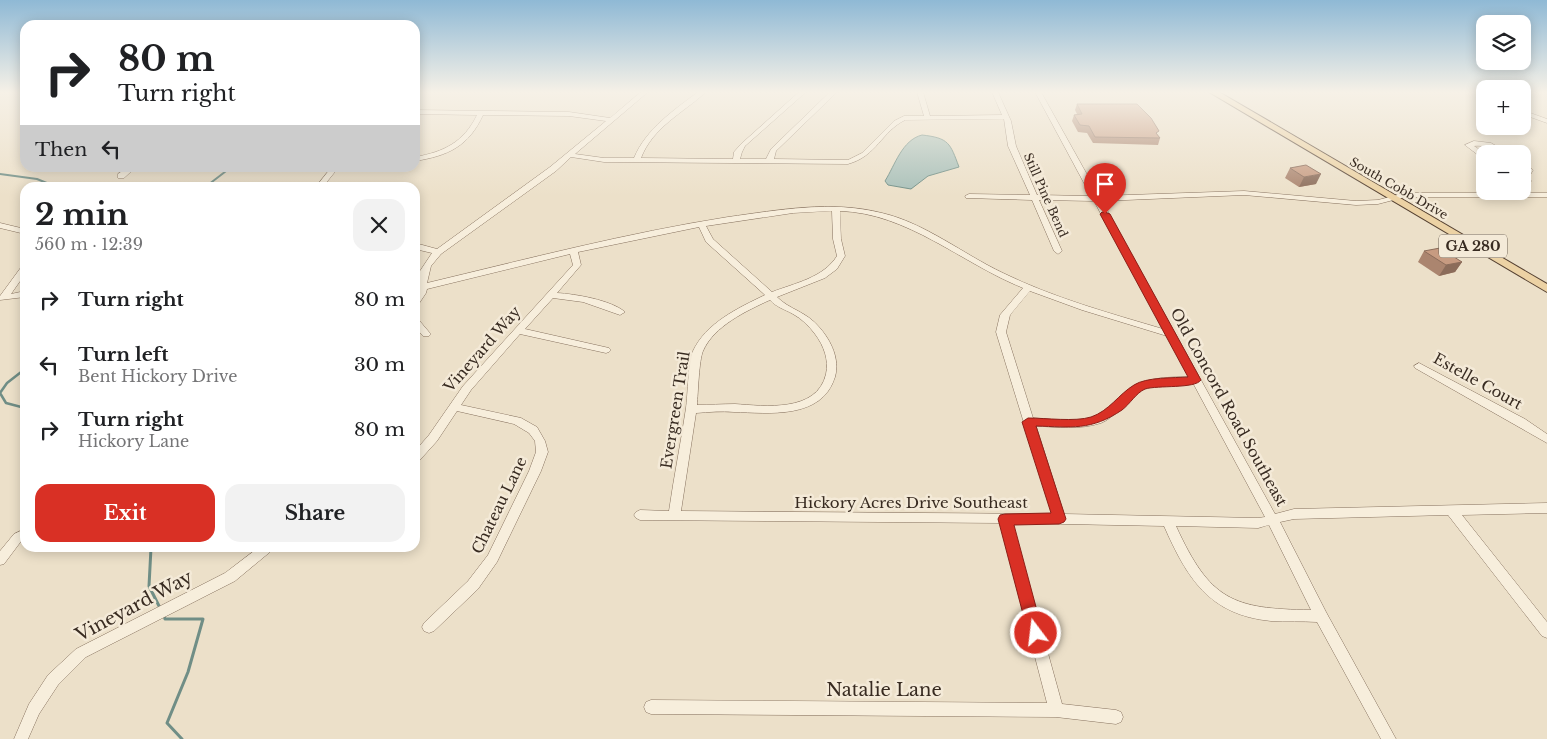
<!DOCTYPE html>
<html lang="en">
<head>
<meta charset="utf-8">
<style>
  body { margin:0; font-family:"Libre Baskerville",serif; background:#f2f2f2; color:#202124; height:100vh; display:flex; flex-direction:column; font-size:19px; white-space:nowrap }
  * { box-sizing:border-box; margin:0 }
  p { font-size:16px; color:#757577 }
  .icon { flex:none; width:28px; height:28px; fill:none; stroke:currentColor; stroke-width:2; stroke-linecap:round; stroke-linejoin:round }
  .map { position:relative; flex:1; overflow:hidden }
  .sheet { position:absolute; left:20px; top:182px; width:400px; height:370px; display:flex; flex-direction:column; background:#fff; border-radius:15px; box-shadow:0 2px 12px #0003 }
  .sheet>* { flex:none }
  .hud { position:absolute; left:20px; top:20px; width:400px; height:152px; border-radius:15px; box-shadow:0 2px 12px #0003; background:#fff; color:#202124; overflow:hidden }
  .buttons { position:absolute; left:1476px; top:15px; display:grid; gap:10px }
  .buttons a { display:grid; place-items:center; width:55px; height:55px; border-radius:10px; background:#fff; box-shadow:0 2px 12px #0003; font-size:25px }
  .pin { position:absolute; display:grid; place-items:center; width:42px; height:42px; color:#fff; margin:-51px -21px; border-radius:50% 50% 50% 0; rotate:-45deg; box-shadow:0 0 5px #0007 }
  .pin .icon { rotate:45deg }
  .me { position:absolute; width:55px; margin:-28px; rotate:345deg; stroke-linejoin:round; filter:drop-shadow(0 0 4px #0008) }
  .turn { display:flex; align-items:center; gap:18px; height:105px; padding:0 15px; font-size:22px }
  .turn .icon { width:65px; height:65px; stroke-width:2.5 }
  .turn b { display:block; font-size:35px; line-height:42px }
  .then { display:flex; align-items:center; height:48px; padding:0 15px; background:#0003; gap:10px; font-size:19px }
  .round { display:grid; place-items:center; flex:none; width:52px; height:52px; border-radius:15px; background:#f2f2f2 }
  .overview { display:flex; align-items:center; justify-content:space-between; height:85px; padding:0 15px }
  h1 { font-size:30px; font-weight:700; line-height:38px }
  .button { display:flex; gap:10px; margin-top:auto; padding:10px 15px }
  .button a { flex:1; height:58px; border-radius:15px; background:#d93025; color:#fff; font-size:20px; font-weight:700; line-height:58px; text-align:center }
  .button a+a { background:#f2f2f2; color:#202124 }
  ul { padding:0; list-style:none }
  li { display:flex; align-items:center; gap:15px; height:65px; padding:0 15px }
  li div { flex:1 }
  li b { display:block; font-size:19px }
  li em { font-style:normal }
  .map>svg:first-child { display:block }
  .water { fill:#a9c0b9; stroke:#708e86 }
  .lines { fill:none; stroke-linecap:round; stroke-linejoin:round }
  .stream-far2 { stroke:#708e86; stroke-width:2 }
  .stream-far1 { stroke:#708e86; stroke-width:2.5 }
  .stream { stroke:#708e86; stroke-width:3 }
  .minor-casing { stroke:#87725f; stroke-width:1 }
  .major-casing { stroke:#554132; stroke-width:2 }
  .minor { fill:#f7eedc; fill-rule:evenodd }
  .major { fill:#ecd2a4; fill-rule:evenodd }
  .wall { fill:#ab856f }
  .shaded-wall { fill:#8b6c5a }
  .building { fill:#c79b81; stroke:#8b6c5a }
  .route { fill:#d93025; stroke:#8d1f18 }
  .labels { text-anchor:middle; dominant-baseline:central; stroke-width:5; stroke-linejoin:round; paint-order:stroke }
  .far-street-label { font-size:12px; fill:#382b21; stroke:#f4ead8 }
  .shield { fill:#f4ead8; stroke:#706458; stroke-width:1 }
  .shield-label { font-size:14px; font-weight:bold; fill:#382b21 }
  .street-label { font-size:15px; fill:#382b21; stroke:#f4ead8 }
  .near-street-label { font-size:18px; fill:#382b21; stroke:#f4ead8 }
</style>
</head>
<body>
<div class="map">
<svg width="1547" height="739" viewBox="0 0 1547 739">
  <rect width="100%" height="100%" fill="#ece0c9"/>
  <path class="water" d="M922,135c27,3 28,8 37,32l-31,9 -17,13 -23,-4 -3,-4c10,-16 17,-41 37,-46z"/>
  <g class="lines">
    <path class="stream-far2" d="M0,174l37,5 22,9
      M204,188l26,-20"/>
    <path class="stream-far1" d="M25,369l-18,14 -7,10 6,10 19,5"/>
    <path class="stream" d="M151,548l-2,38 11,22
      M164,616l1,3h38l-15,53 -21,51 15,16"/>
    <g class="minor-casing">
      <path id="minor" d="M641,92h7l-73,62 29,4h30c12,-29 40,-48 64,-66h8c-23,21 -53,35 -65,66l92,1 1,-7 7,-8 58,-52h7l-61,54 -3,6 -2,7h26l5,-10 59,-57h7l-61,59 -2,8 74,1 14,-7 32,-32 10,-5h20l-7,-24h6l7,24 72,-1 -10,-23h6l13,29 5,25 21,49 54,1 -56,-104h6l58,104 145,-5 112,10 22,-1 27,-7h142v4h-142l-27,7 -22,1 -112,-10 -142,6 173,313 19,-5 253,-6v10l-85,2 85,107v16l-5,-2 -94,-121 -154,4 -14,3 46,90 70,127h-15l-64,-117c-15,-1 -30,0 -46,-1 -62,-6 -84,-43 -107,-95l-152,-3 50,181 54,6 5,2 2,5 -2,5 -5,2 -60,-7 -405,-3 -5,-2 -2,-5 2,-5 5,-2 396,3 -47,-180 -360,-3 -4,-2 -2,-3 2,-3 4,-2 29,1c5,-35 12,-69 17,-103 2,-13 2,-48 7,-57 13,-28 45,-43 72,-56l-59,-53 -7,-15 -121,25 3,13 -24,28c18,1 54,7 68,19l-5,3 -37,-13 -30,-4 -28,31 84,19 2,2 -2,2 -3,1 -86,-19 -49,56 -10,15 60,13 16,9 8,14 3,11 -7,19 -44,91 -19,27 -44,42 -5,2 -5,-2 -2,-4 2,-4 44,-42 20,-26 41,-84 7,-19 -1,-11 -6,-8 -15,-9 -57,-13 -20,30 -18,20 -4,1v-11l14,-16 34,-49 110,-121 -3,-11 -143,35 -1,4 -8,12 -3,1v-9l3,-6 -3,1v-6h3l2,-15 12,-18 -17,-4v-6l22,6 113,-82 56,-46 -37,-5 -86,-1c-14,31 -35,41 -68,46v-4c29,-5 49,-15 62,-42l-62,-1v-4l154,2 41,6zM1004,119l4,27 22,49 -61,-1 -4,2 1,2 66,2 22,51 4,3 4,-3 -23,-51 55,1 69,128c-54,-16 -109,-31 -160,-56 -40,-19 -78,-50 -121,-60 -51,-13 -103,-3 -154,4 -101,16 -201,42 -301,66l4,-17 10,-12 115,-83 15,-14 33,5 244,2c29,-8 33,-32 57,-44zM832,211l1,28 4,17c-14,22 -42,27 -65,36l-59,-53 -7,-13 87,-13zM840,211c68,2 121,52 183,77l-23,27 -4,17 56,182 -371,-3 15,-98c13,-1 25,-2 38,-1 34,1 88,8 101,-35 5,-18 -4,-36 -15,-49 -14,-17 -30,-18 -43,-31l48,-19 12,-9 8,-13 -4,-17zM1030,291l52,19 85,26 22,41c-22,0 -47,0 -65,16 -10,8 -17,19 -30,24 -18,7 -42,2 -61,1l-27,-86 4,-17zM770,300c6,7 14,9 23,14 9,5 16,12 22,20 9,12 14,26 11,40 -9,39 -62,32 -91,30 -13,0 -26,1 -38,1 1,-12 2,-45 6,-54 11,-25 43,-40 67,-51zM1193,383l72,134 -7,1 -194,-4 -28,-88c21,1 44,4 65,-3 12,-5 20,-16 30,-25 17,-16 40,-15 62,-15zM1269,525l42,85c-79,-1 -101,-10 -135,-84l82,2z
        M1522,110l25,9v4l-25,-9z
        M1474,141l17,2 19,11c-13,0 -22,-10 -36,-8l12,8h-1v4h-3l-17,-13z
        M1522,161l11,9 -4,7 2,4 -1,2 -8,-1v-7l3,-5 -3,-2z
        M127,168h8l-11,10h-6v-4z
        M331,168h7l-16,20h-7z
        M0,223l25,6v5l-25,-6z
        M25,265v9l-14,20 14,-3v6l-25,3v-4l22,-30z
        M415,318l3,1 11,13 2,2 -2,2h-6l-8,-9z
        M1419,363l106,56 22,15v9l-132,-75 -1,-2z
        M25,529v10l-3,1 -18,24 -4,1v-14l14,-17z
        M258,548h14l-2,4 -35,29 -149,76 -28,28 -19,29 -11,25h-14l15,-35 19,-29 28,-26 149,-76z"/>
    </g>
    <g class="major-casing">
      <path id="major" d="M1209,92h10l328,192v8z"/>
    </g>
    <use href="#minor" class="minor"/>
    <use href="#major" class="major"/>
  </g>
  <path class="wall" d="M1077,104l80,31 3,3 -2,7 -65,-2 -6,-10 -9,-1 -6,-11 2,-6 3,-1 -2,-4z
    M1290,168l26,16 -17,3 -14,-9z
    M1424,251l38,11 -7,10 -16,4 -21,-14z"/>
  <path class="shaded-wall" d="M1321,174l-5,10 -17,3 5,-10z
    M1462,262l-7,10 -16,4 7,-11z"/>
  <path class="building" d="M1077,104h60l14,14 8,13 -3,2 4,5 -65,-1 -6,-11 -9,-1 -6,-10 8,-1z
    M1306,165l15,9 -17,3 -14,-9z
    M1440,248l22,14 -16,3 -22,-14z"/>
  <linearGradient id="sky" x2="0" y2="1"><stop stop-color="#8fb9d5"/><stop offset="0.47" stop-color="#f6f1e7"/><stop offset="1" stop-color="#f6f1e7" stop-opacity="0"/></linearGradient>
  <rect width="1547" height="196" fill="url(#sky)"/>
  <path class="route" d="M1102,212h3l5,2 91,166c-6,9 -43,5 -56,9 -9,4 -15,15 -23,21 -31,21 -51,17 -86,16l30,93 -2,3 -5,2 -45,1 29,108 -2,5 -5,2 -6,-2 -2,-5 -30,-114 2,-4 5,-1 46,-1 -29,-91 6,-4c18,0 47,4 63,-1 18,-6 28,-23 43,-32 12,-8 40,-7 54,-8l-88,-163z"/>
  <g class="labels">
    <g class="far-street-label">
      <text transform="translate(1399 188) rotate(30)">South Cobb Drive</text>
      <text transform="translate(1046 195) rotate(66)">Still Pine Bend</text>
    </g>
    <rect class="shield" x="1439" y="234.5" width="68" height="23" rx="4"/>
    <g class="shield-label">
      <text x="1473" y="246">GA 280</text>
    </g>
    <g class="street-label">
      <text transform="translate(482 349) rotate(-49)">Vineyard Way</text>
      <text transform="translate(1478 381) rotate(29)">Estelle Court</text>
      <text transform="translate(1229 407) rotate(61)">Old Concord Road Southeast</text>
      <text transform="translate(675 410) rotate(-81)">Evergreen Trail</text>
      <text x="911" y="502">Hickory Acres Drive Southeast</text>
      <text transform="translate(499 505) rotate(-64)">Chateau Lane</text>
    </g>
    <g class="near-street-label">
      <text transform="translate(134 606) rotate(-28)">Vineyard Way</text>
      <text x="884" y="690">Natalie Lane</text>
    </g>
  </g>
</svg>
<div class="buttons">
<a><svg class="icon" aria-label="layers" viewBox="0 0 24 24"><path d="M12 4l9 5-9 5-9-5zM3 14l9 5 9-5"/></svg></a>
<a>+</a>
<a>−</a>
</div>
<div class="pin" style="left:1105px;top:214px;background:#d93025"><svg class="icon" aria-label="arrive" viewBox="0 0 24 24"><path d="M6 21V4h12l-3 4 3 4H6"/></svg></div>
<svg class="me" style="left:1036px;top:633px" viewBox="-20 -20 40 40"><circle r="17" fill="#d93025" stroke="#fff" stroke-width="3"/><path d="M0-11L8 9 0 5-8 9z" fill="#fff"/></svg>
<div class="hud">
<div class="turn"><svg class="icon" aria-label="right" viewBox="0 0 24 24"><path d="M7 20v-9h11M14 6l5 5-5 5"/></svg><div><b>80 m</b>Turn right</div></div>
<div class="then">Then<svg class="icon" aria-label="left" viewBox="0 0 24 24"><path d="M17 20v-9H6M10 6l-5 5 5 5"/></svg></div>
</div>
<section class="sheet">
<div class="overview"><div><h1>2 min</h1><p>560 m · 12:39</p></div><a class="round"><svg class="icon" aria-label="close" viewBox="0 0 24 24"><path d="M6 6l12 12M18 6L6 18"/></svg></a></div>
<ul>
<li><svg class="icon" aria-label="right" viewBox="0 0 24 24"><path d="M7 20v-9h11M14 6l5 5-5 5"/></svg><div><b>Turn right</b></div><em>80 m</em></li>
<li><svg class="icon" aria-label="left" viewBox="0 0 24 24"><path d="M17 20v-9H6M10 6l-5 5 5 5"/></svg><div><b>Turn left</b><p>Bent Hickory Drive</p></div><em>30 m</em></li>
<li><svg class="icon" aria-label="right" viewBox="0 0 24 24"><path d="M7 20v-9h11M14 6l5 5-5 5"/></svg><div><b>Turn right</b><p>Hickory Lane</p></div><em>80 m</em></li>
</ul>
<div class="button"><a>Exit</a><a>Share</a></div>
</section>
</div>
</body>
</html>
